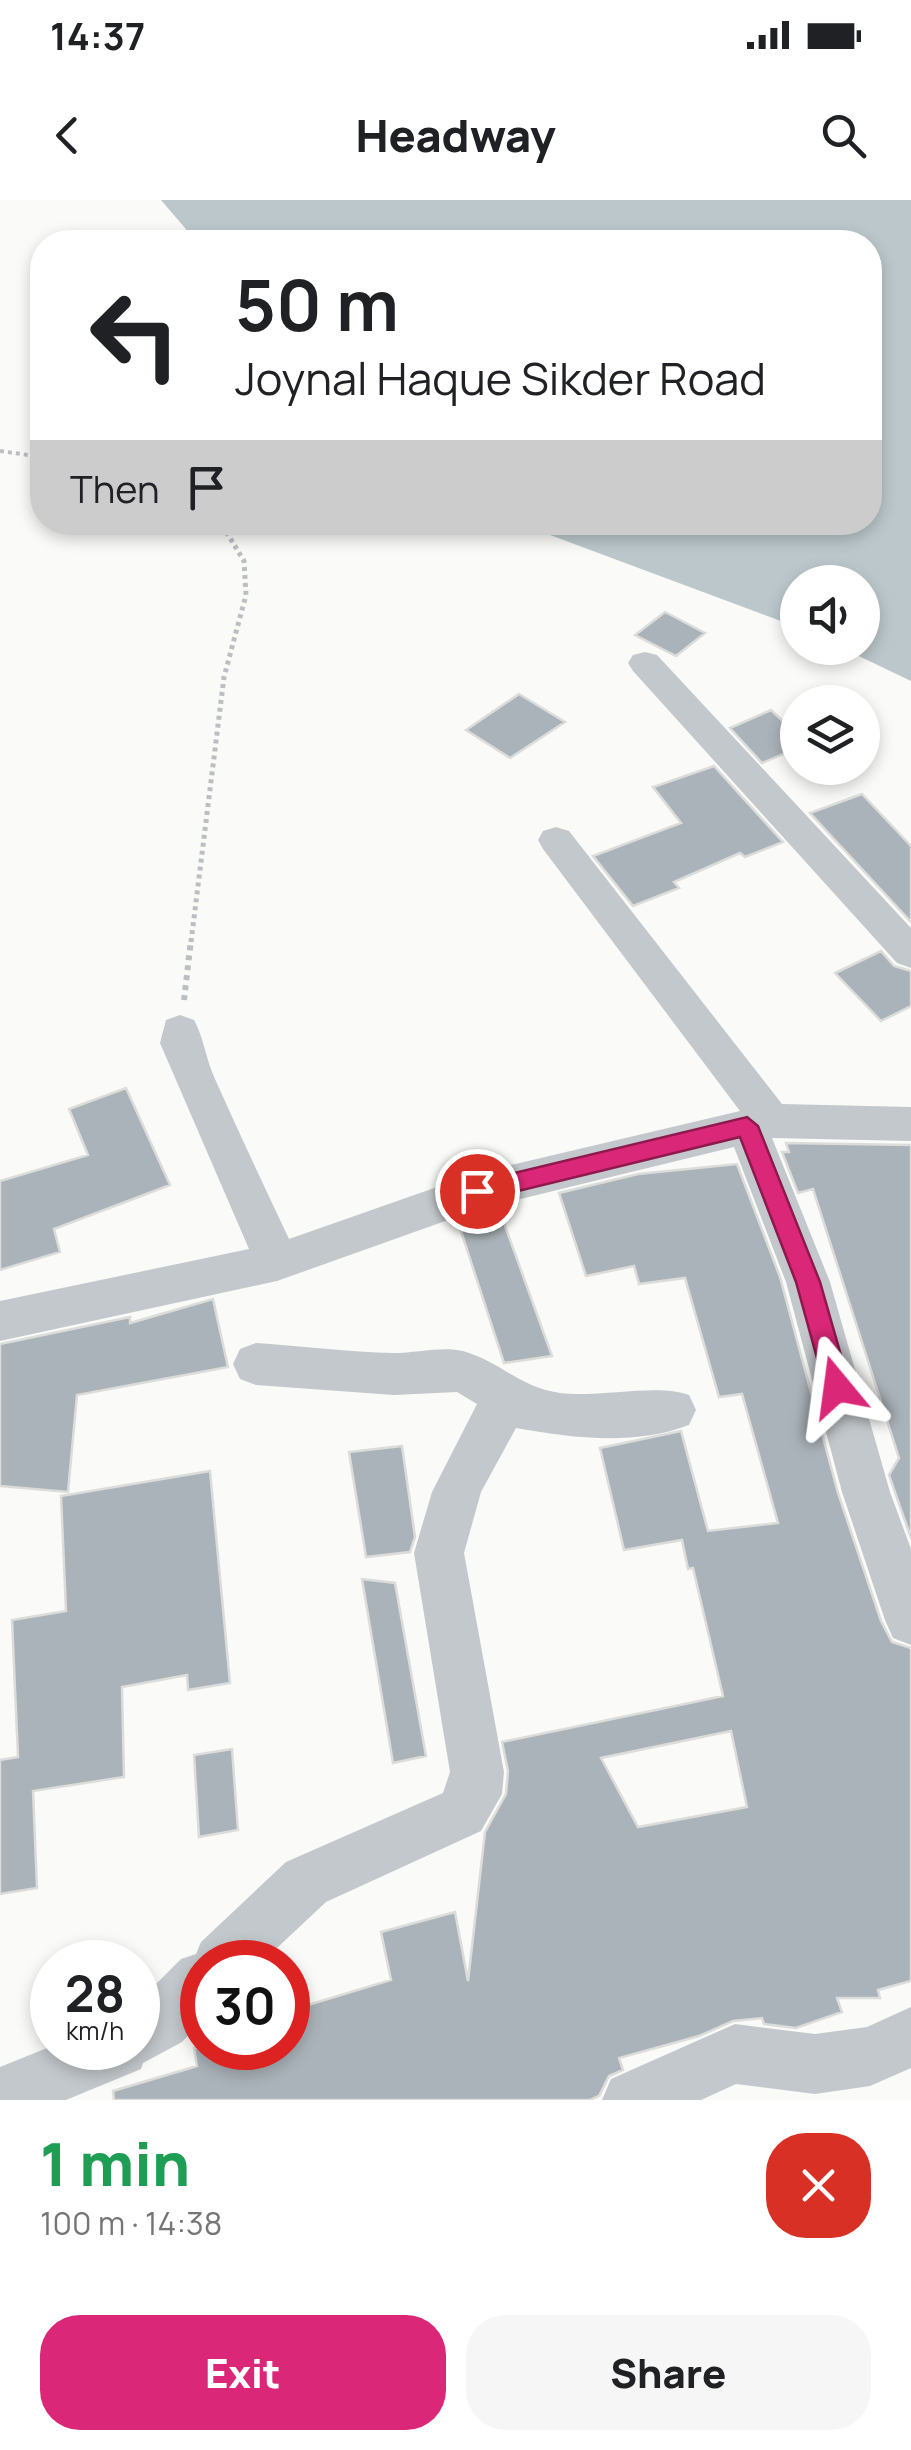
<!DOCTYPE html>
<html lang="en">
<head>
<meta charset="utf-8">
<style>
  body { margin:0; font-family:Manrope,sans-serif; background:#f6f6f6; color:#202124; height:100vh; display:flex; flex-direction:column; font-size:38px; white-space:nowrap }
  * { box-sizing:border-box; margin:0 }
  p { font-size:32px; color:#757577 }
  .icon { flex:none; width:55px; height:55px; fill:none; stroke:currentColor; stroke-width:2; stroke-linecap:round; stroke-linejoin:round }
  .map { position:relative; height:1900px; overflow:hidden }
  .side { display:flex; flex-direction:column; background:#fff; flex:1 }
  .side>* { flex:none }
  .guide { position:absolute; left:30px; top:30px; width:852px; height:305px; border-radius:40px; box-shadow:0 5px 15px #0003; background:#fff; color:#202124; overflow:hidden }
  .controls { position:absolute; left:780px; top:365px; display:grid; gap:20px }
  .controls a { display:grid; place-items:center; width:100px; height:100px; border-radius:50%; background:#fff; box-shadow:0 5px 15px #0003; font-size:50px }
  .speed { position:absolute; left:30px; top:1740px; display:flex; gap:20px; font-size:50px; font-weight:700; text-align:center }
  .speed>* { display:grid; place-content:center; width:130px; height:130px; border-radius:50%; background:#fff; box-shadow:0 5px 15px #0003; line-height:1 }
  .speed small { font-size:25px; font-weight:400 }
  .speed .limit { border:15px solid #d22; background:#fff; color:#111 }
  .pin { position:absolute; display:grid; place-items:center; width:85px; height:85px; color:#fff; margin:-42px; border:5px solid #fff; border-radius:50%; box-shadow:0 2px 10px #0007 }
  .me { position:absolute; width:110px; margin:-55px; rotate:344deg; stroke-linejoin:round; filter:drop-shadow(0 0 8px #0008) }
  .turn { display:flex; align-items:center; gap:35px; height:210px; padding:0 40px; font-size:45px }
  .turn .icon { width:130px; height:130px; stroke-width:2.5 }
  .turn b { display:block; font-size:70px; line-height:85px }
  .then { display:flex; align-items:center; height:95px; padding:0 40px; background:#0003; gap:20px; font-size:38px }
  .round { display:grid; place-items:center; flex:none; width:105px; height:105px; border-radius:40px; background:#f6f6f6 }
  .overview { display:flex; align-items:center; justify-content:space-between; height:170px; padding:0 40px }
  h1 { font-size:60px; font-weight:800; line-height:75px; color:#1e9e55 }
  .button { display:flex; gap:20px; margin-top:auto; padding:20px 40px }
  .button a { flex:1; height:115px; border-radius:40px; background:#db2777; color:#fff; font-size:40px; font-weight:800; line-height:115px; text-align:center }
  .button a+a { background:#f6f6f6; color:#202124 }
  .status { display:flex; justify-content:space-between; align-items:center; height:70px; padding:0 50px; background:#fff; direction:ltr }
  .status svg { height:28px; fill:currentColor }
  header { display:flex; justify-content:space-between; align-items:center; height:130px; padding:0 40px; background:#fff; font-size:45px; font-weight:800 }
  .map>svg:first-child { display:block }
  .water { fill:#bbc7cb }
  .building { fill:#aab3b9; stroke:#dcdcda; stroke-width:2.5; fill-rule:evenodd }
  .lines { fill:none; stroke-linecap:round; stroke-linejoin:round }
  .path-far2 { stroke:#bbbfc2; stroke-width:4; stroke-dasharray:4 4; stroke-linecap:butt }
  .path-far1 { stroke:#bbbfc2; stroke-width:5; stroke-dasharray:4 4; stroke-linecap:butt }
  .path { stroke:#bbbfc2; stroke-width:6; stroke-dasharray:5 5; stroke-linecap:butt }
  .minor { fill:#c3c8cc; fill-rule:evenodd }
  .route { fill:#db2777; stroke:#8e194d; stroke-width:2.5 }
</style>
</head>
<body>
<div class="status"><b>14:37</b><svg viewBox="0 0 49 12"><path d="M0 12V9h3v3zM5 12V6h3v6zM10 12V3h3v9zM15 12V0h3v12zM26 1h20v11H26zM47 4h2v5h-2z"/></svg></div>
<header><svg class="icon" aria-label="back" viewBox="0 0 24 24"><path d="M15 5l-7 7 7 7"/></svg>Headway<svg class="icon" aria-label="search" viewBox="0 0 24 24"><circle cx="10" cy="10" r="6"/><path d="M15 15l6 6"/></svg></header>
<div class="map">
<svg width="911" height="1900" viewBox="0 0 911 1900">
  <rect width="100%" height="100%" fill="#fafaf8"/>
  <path class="water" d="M161,0h750v481l-69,-33h20v-66h-64l-1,45 -255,-95 -70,-9 398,-1v-280h-673z"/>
  <path class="building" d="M665,412l40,21 -29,23 -41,-21z
    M519,494l46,28 -55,36 -44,-28z
    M771,510l27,25v13l-36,15 -32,-35z
    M714,566l69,76 -38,15 -5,-4 -66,29 5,6 -46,18 -40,-50 88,-33 -28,-36z
    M862,594l49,52v76l-101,-109z
    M881,751l13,15 17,5v35l-30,15 -46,-48z
    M126,888l44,97 -116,44 6,23 -60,18v-89l88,-26 -19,-46z
    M786,943l125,2v393l-22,-63 10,-17 -86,-269 -15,4 -16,-41h7z
    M737,964l43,113 58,216 43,128 11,21 19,6v333l-33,9 2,8h-43l5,14 -46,16 -32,-4 -2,-6 -29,3 -34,15 -80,22 4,12 -14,6 -10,20 -9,4h-476l-1,-9 84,-25 -3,-18h94v-37l103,-31 -10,-48 74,-20 13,69 17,-149 21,-38 2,-23 -6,-29 221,-46 -30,-128 -5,1 -6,-29 -58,10 -24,-102 81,-17 27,100 70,-8 -36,-129 -23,3 -34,-119 -46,6 -5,-18 -48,10 -27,-83 79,-19zM731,1531l16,76 -109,20 -37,-69z
    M500,1012l52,144 -48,7 -46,-141z
    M213,1099l15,68 -151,28 -9,97 -68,-6v-142l130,-27v6z
    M402,1246l13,91 -5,15 -44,5 -17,-105z
    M210,1271l20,212 -42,7 -1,-15 -65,12 2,90 -91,14 4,97 -37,6v-134l18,-3 -6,-137 54,-9 -5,-115z
    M362,1379l33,4 31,173 -33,7z
    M232,1549l6,81 -39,7 -5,-82z"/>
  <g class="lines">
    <path class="path-far2" d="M0,251l42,6
      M220,322l5,8"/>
    <path class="path-far1" d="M191,742l33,-265 22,-82 -2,-34 -20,-33"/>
    <path class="path" d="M184,800l7,-60"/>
    <path class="minor" d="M645,452l12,3 254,273v40l-14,-5 -264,-292 -5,-8 5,-8z
      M556,627l13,4 213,273 129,3v34l-139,-3 58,144 60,210 21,57v96l-18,-7 -8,-18 -43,-128 -56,-210 -52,-135 -255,62 -202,72 -277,60v-40l249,-52 -89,-206 6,-23 14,-5 14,5c10,18 12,40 21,59 24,54 49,107 74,160l188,-66 263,-62 -197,-262 -5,-9 5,-9z
      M256,1143c46,3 92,9 138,10 22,0 48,-7 69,-2 38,11 56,36 97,42 40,5 97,-10 129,2l7,15 -7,15c-55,21 -117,13 -173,3l-35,64 -17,61 40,219 -2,22 -21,37 -155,71 -64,60h-60v59l-20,21 -39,21 -2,6 -75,31h-66v-33l52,-21 86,2v-46l43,-43 15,-5 5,-12 85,-80 157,-69 7,-21 -36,-219 18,-61 45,-88 -20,-12 -63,3 -138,-10 -16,-6 -7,-15 7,-15z
      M911,1807v61l-41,18 -55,8 -79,-10 -35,16h-99l9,-21 124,-55 80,10 52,-7z"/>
  </g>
  <path class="route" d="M747,917l11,9 62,156 30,105 -4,8 -9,4 -9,-4 -3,-8 -29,-105 -56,-145 -263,64 -8,-3 -4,-7 4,-7 8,-2z"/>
</svg>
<div class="controls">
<a><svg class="icon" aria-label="sound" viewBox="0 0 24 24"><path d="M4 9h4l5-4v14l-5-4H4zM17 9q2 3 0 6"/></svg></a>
<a><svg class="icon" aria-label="layers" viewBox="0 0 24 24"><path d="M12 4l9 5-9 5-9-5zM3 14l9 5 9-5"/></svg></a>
</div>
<div class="speed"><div>28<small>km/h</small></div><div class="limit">30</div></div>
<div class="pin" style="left:477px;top:991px;background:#d93025"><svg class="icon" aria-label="arrive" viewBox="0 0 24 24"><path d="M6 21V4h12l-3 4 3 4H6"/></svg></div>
<svg class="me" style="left:837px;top:1187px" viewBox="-20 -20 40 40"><path d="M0-17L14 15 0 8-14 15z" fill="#db2777" stroke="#fff" stroke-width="4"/></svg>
<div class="guide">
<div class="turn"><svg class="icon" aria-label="left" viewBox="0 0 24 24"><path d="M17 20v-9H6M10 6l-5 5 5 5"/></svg><div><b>50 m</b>Joynal Haque Sikder Road</div></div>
<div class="then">Then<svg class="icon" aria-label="arrive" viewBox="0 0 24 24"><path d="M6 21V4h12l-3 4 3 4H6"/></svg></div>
</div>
</div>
<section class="side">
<div class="overview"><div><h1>1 min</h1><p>100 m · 14:38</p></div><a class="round" style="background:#d93025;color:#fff"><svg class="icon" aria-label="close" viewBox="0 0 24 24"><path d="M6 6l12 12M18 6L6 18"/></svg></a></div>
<div class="button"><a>Exit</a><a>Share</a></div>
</section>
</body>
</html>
